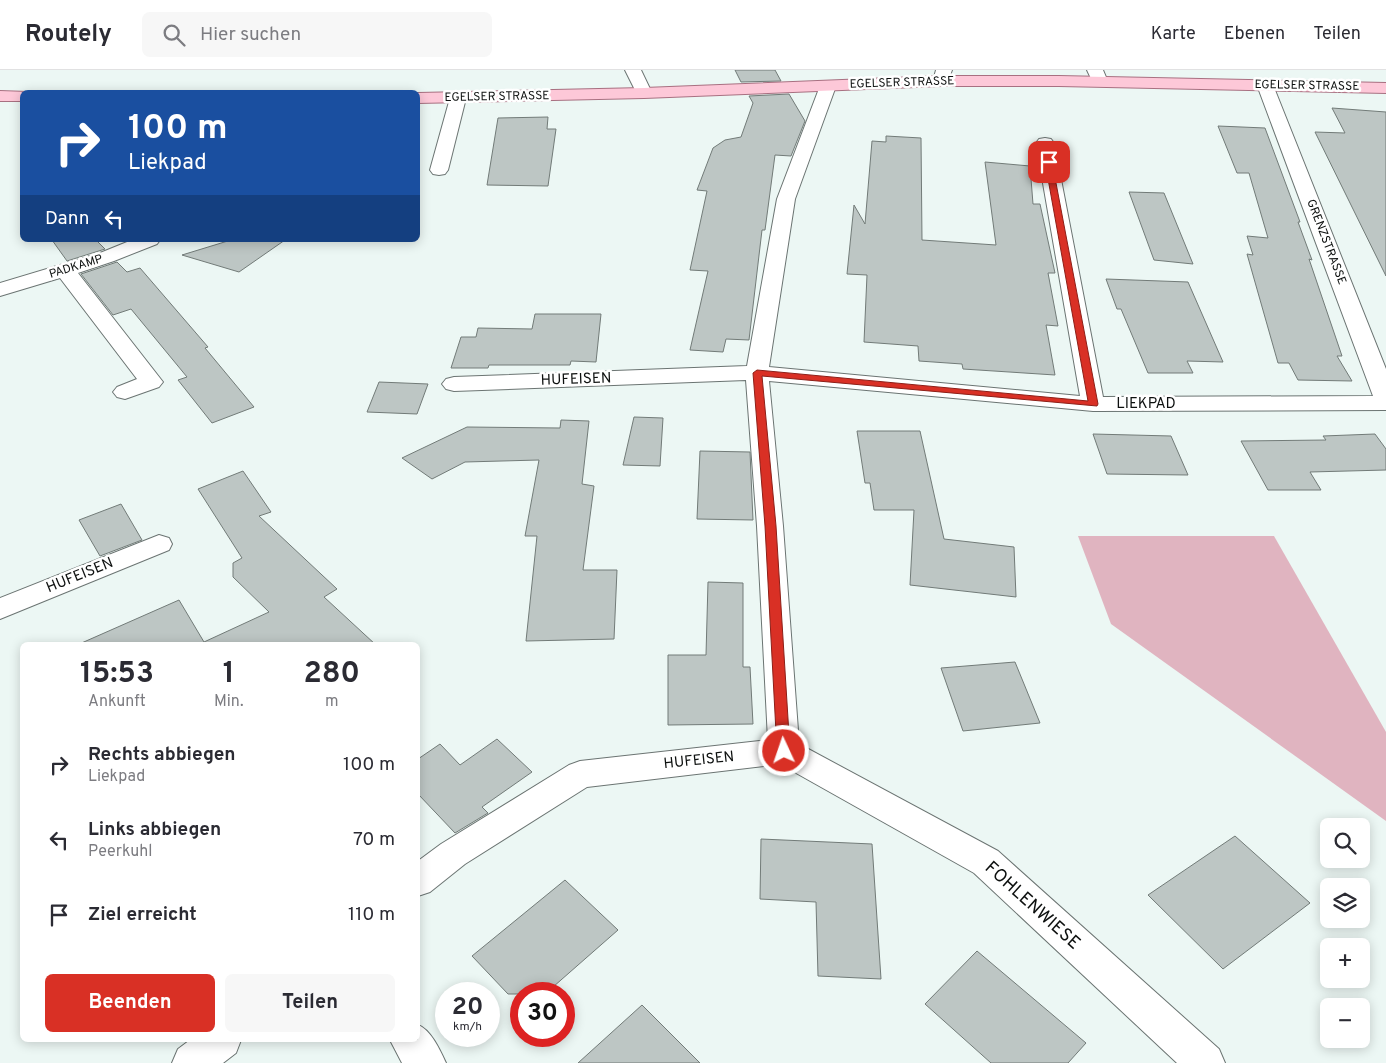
<!DOCTYPE html>
<html lang="de">
<head>
<meta charset="utf-8">
<style>
  body { margin:0; font-family:Overpass,sans-serif; background:#f7f7f7; color:#2b2b33; height:100vh; display:flex; flex-direction:column; font-size:19px; white-space:nowrap }
  * { box-sizing:border-box; margin:0 }
  p { font-size:16px; color:#7c7c81 }
  .icon { flex:none; width:28px; height:28px; fill:none; stroke:currentColor; stroke-width:2; stroke-linecap:round; stroke-linejoin:round }
  .map { position:relative; flex:1; overflow:hidden }
  .panel { position:absolute; left:20px; top:572px; width:400px; height:400px; display:flex; flex-direction:column; background:#fff; border-radius:8px; box-shadow:0 2px 12px #0003 }
  .panel>* { flex:none }
  .guide { position:absolute; left:20px; top:20px; width:400px; height:152px; border-radius:8px; box-shadow:0 2px 12px #0003; background:#1a4fa0; color:#fff; overflow:hidden }
  .tools { position:absolute; left:1320px; top:748px; display:grid; gap:10px }
  .tools a { display:grid; place-items:center; width:50px; height:50px; border-radius:8px; background:#fff; box-shadow:0 2px 12px #0003; font-size:25px }
  .speed { position:absolute; left:435px; top:912px; display:flex; gap:10px; font-size:25px; font-weight:700; text-align:center }
  .speed>* { display:grid; place-content:center; width:65px; height:65px; border-radius:50%; background:#fff; box-shadow:0 2px 12px #0003; line-height:1 }
  .speed small { font-size:12px; font-weight:400 }
  .speed .limit { border:8px solid #d22; background:#fff; color:#111 }
  .pin { position:absolute; display:grid; place-items:center; width:42px; height:42px; color:#fff; margin:-21px; border-radius:10px; box-shadow:0 2px 8px #0006 }
  .me { position:absolute; width:55px; margin:-28px; rotate:357deg; stroke-linejoin:round; filter:drop-shadow(0 0 4px #0008) }
  .turn { display:flex; align-items:center; gap:18px; height:105px; padding:0 25px; font-size:22px }
  .turn .icon { width:65px; height:65px; stroke-width:2.5 }
  .turn b { display:block; font-size:35px; line-height:42px }
  .then { display:flex; align-items:center; height:48px; padding:0 25px; background:#0003; gap:10px; font-size:19px }
  .eta { display:flex; justify-content:space-evenly; align-items:center; height:85px; text-align:center }
  .eta b { font-size:30px; font-weight:700; line-height:35px }
  .cta { display:flex; gap:10px; margin-top:auto; padding:10px 25px }
  .cta a { flex:1; height:58px; border-radius:8px; background:#d93025; color:#fff; font-size:20px; font-weight:700; line-height:58px; text-align:center }
  .cta a+a { background:#f7f7f7; color:#2b2b33 }
  ul { padding:0; list-style:none }
  li { display:flex; align-items:center; gap:15px; height:75px; padding:0 25px }
  li div { flex:1 }
  li b { display:block; font-size:19px }
  li em { font-style:normal }
  header { display:flex; align-items:center; gap:30px; box-sizing:border-box; height:70px; padding:0 25px; background:#fff; border-bottom:1px solid #e1e1e2 }
  header strong { font-size:24px }
  nav { display:flex; gap:28px; margin-inline-start:auto; font-size:18px }
  .search { width:350px; height:45px; background:#f7f7f7; display:flex; align-items:center; gap:12px; box-sizing:border-box; padding:0 18px; border-radius:8px; color:#7c7c81; font-size:19px }
  .map>svg:first-child { display:block }
  .green { fill:#e0b4c0 }
  .building { fill:#bdc6c4; stroke:#727b78 }
  .lines { fill:none; stroke-linecap:round; stroke-linejoin:round }
  .minor-casing { stroke:#6b7472; stroke-width:2 }
  .major-casing { stroke:#a87081; stroke-width:2 }
  .minor { fill:#fff; fill-rule:evenodd }
  .major { fill:#fdc8d8; fill-rule:evenodd }
  .route { fill:#d93025; stroke:#8d1f18 }
  .labels { text-anchor:middle; dominant-baseline:central; stroke-width:5; stroke-linejoin:round; paint-order:stroke }
  .far-street-label { font-size:12px; fill:#0d100f; stroke:#fff }
  .street-label { font-size:15px; fill:#0d100f; stroke:#fff }
  .near-street-label { font-size:18px; fill:#0d100f; stroke:#fff }
</style>
</head>
<body>
<header>
<strong>Routely</strong>
<div class="search"><svg class="icon" aria-label="search" viewBox="0 0 24 24"><circle cx="10" cy="10" r="6"/><path d="M15 15l6 6"/></svg>Hier suchen</div>
<nav><a>Karte</a><a>Ebenen</a><a>Teilen</a></nav>
</header>
<div class="map">
<svg width="1386" height="993" viewBox="0 0 1386 993">
  <rect width="100%" height="100%" fill="#ecf7f4"/>
  <path class="green" d="M1078,466h196l112,196v89l-275,-197z"/>
  <path class="building" d="M735,0h40l6,11 -40,1z
    M789,24l16,27 -14,35 -16,-1 -10,75h-3l-13,110 -23,-1 -3,13 -33,-2 18,-79 -18,-1 17,-79 -10,-1 16,-42 12,-8 16,-3 12,-34 -4,-7z
    M1332,38l54,4v164l-71,-144 30,1z
    M548,47l-1,12h9l-8,57 -61,-1 11,-67z
    M1218,56l47,2 35,94h-2l14,38 -3,-1 33,97h-5l15,25 -54,-1 -9,-17h-11l-31,-109 6,1 -6,-19 21,2 -19,-65h-12z
    M886,66l35,2 1,102 74,5 -11,-83 45,4 3,38h7l15,69h-7l10,53 -12,-1 9,50 -92,-6 -1,-5 -43,-3 -1,-15 -54,-4 3,-67 -20,-1 7,-69 11,19 7,-83 14,1z
    M1129,122l35,1 29,71 -39,-4z
    M52,170h44l9,9 -38,12z
    M231,170h54l-46,32 -57,-17z
    M117,192l10,10 13,-4 68,79 -3,1 49,59 -42,16 -34,-43 9,-3 -56,-68 -18,6 -32,-41z
    M1106,209l82,3 35,80 -36,-1 6,12h-45l-27,-64h-4z
    M535,244h66l-5,48 -25,-1 -1,4h-81l-1,3h-37l10,-31h15l2,-9 54,1z
    M379,312l49,2 -11,30 -50,-2z
    M634,347l29,1 -3,48 -37,-1z
    M561,350l28,1 -7,63 12,2 -11,84h34l-3,69 -88,2 11,-105h-12l14,-76 -74,2 -33,17 -30,-21 65,-31 93,1z
    M857,361h63l24,108 70,8 2,50 -106,-12 4,-75h-40l-4,-27h-5z
    M1093,364l78,2 17,39 -81,-1z
    M1375,364l11,15v21l-76,2 11,18h-53l-27,-49 85,-1 -3,-4z
    M700,381l50,1 3,68 -56,-1z
    M243,401l28,41 -12,4 78,73 -13,8 52,48h-299l102,-45 25,42 65,-30 -36,-35v-14l9,-5 -44,-69z
    M121,434l21,36 -42,16 -21,-36z
    M708,512l35,1v84h7l3,57 -85,1v-70h38z
    M1015,592l25,61 -77,8 -22,-63z
    M497,669l35,33 -50,35 6,6 -33,20 -37,-39v-35l22,-15 20,21z
    M1235,766l75,67 -87,66 -75,-74z
    M761,769l111,5 9,135 -63,-3 -2,-74 -56,-3z
    M565,810l53,50 -73,64h-37l-36,-38z
    M977,881l109,92 -18,20h-77l-66,-59z
    M642,935l58,58h-122z"/>
  <g class="lines">
    <g class="minor-casing">
      <path id="minor" d="M625,0h16l11,23 -2,3h-12z
        M936,0h16l-5,14h-12l-2,-3z
        M1087,0h16l5,12 -2,3h-12z
        M1265,10l6,2 2,3 113,284v41l-293,1 -324,-30 14,145 16,218 199,107 221,198 6,14h-48l-203,-190 -194,-109 -193,23 -122,77 -35,28 -12,4v-35l23,-17 128,-79 11,-4 188,-21 -11,-214 -11,-146 -292,11 -8,-2 -4,-5 4,-5 8,-2 293,-11 30,-167 43,-113 2,-3h12l2,3 -41,113 -26,168 311,29 -44,-253 3,-4 6,-1 6,1 3,4 49,254 270,-1 -116,-311 2,-3z
        M458,23l6,2 2,3 -18,72 -3,4 -6,1 -6,-1 -3,-4 20,-72 2,-3z
        M132,170h28l-3,4 -43,17 -36,12 85,109 -4,5 -34,12 -8,-2 -4,-5 4,-5 20,-8 -77,-101 -60,18v-13l100,-30z
        M159,465l10,3 3,6 -3,6 -169,69v-21z
        M418,955c13,5 22,25 28,38h-44l-12,-23h28z
        M190,970h51l-5,13 -13,10h-51l6,-14z"/>
    </g>
    <g class="major-casing">
      <path id="major" d="M941,6h118l327,7v10l-327,-7h-118l-297,12 -226,5v-10l226,-5z
        M0,21l28,1h-6v9h-22z"/>
    </g>
    <use href="#minor" class="minor"/>
    <use href="#major" class="major"/>
  </g>
  <path class="route" d="M1049,90l3,2 46,242 -1,2 -335,-30 14,150 14,225 -1,4 -5,2 -5,-2 -2,-4 -12,-225 -12,-153 4,-3 331,31 -43,-239z"/>
  <g class="labels">
    <g class="far-street-label">
      <text transform="translate(902 13) rotate(-2)">EGELSER STRASSE</text>
      <text transform="translate(1307 16) rotate(1)">EGELSER STRASSE</text>
      <text transform="translate(497 27) rotate(-1)">EGELSER STRASSE</text>
      <text transform="translate(1326 172) rotate(69)">GRENZSTRASSE</text>
      <text transform="translate(76 197) rotate(-17)">PADKAMP</text>
    </g>
    <g class="street-label">
      <text transform="translate(576 310) rotate(-2)">HUFEISEN</text>
      <text x="1146" y="334">LIEKPAD</text>
      <text transform="translate(80 506) rotate(-22)">HUFEISEN</text>
      <text transform="translate(699 691) rotate(-6)">HUFEISEN</text>
    </g>
    <g class="near-street-label">
      <text transform="translate(1032 836) rotate(42)">FOHLENWIESE</text>
    </g>
  </g>
</svg>
<div class="tools">
<a><svg class="icon" aria-label="search" viewBox="0 0 24 24"><circle cx="10" cy="10" r="6"/><path d="M15 15l6 6"/></svg></a>
<a><svg class="icon" aria-label="layers" viewBox="0 0 24 24"><path d="M12 4l9 5-9 5-9-5zM3 14l9 5 9-5"/></svg></a>
<a>+</a>
<a>−</a>
</div>
<div class="speed"><div>20<small>km/h</small></div><div class="limit">30</div></div>
<div class="pin" style="left:1049px;top:92px;background:#d93025"><svg class="icon" aria-label="arrive" viewBox="0 0 24 24"><path d="M6 21V4h12l-3 4 3 4H6"/></svg></div>
<svg class="me" style="left:784px;top:681px" viewBox="-20 -20 40 40"><circle r="17" fill="#d93025" stroke="#fff" stroke-width="3"/><path d="M0-11L8 9 0 5-8 9z" fill="#fff"/></svg>
<div class="guide">
<div class="turn"><svg class="icon" aria-label="right" viewBox="0 0 24 24"><path d="M7 20v-9h11M14 6l5 5-5 5"/></svg><div><b>100 m</b>Liekpad</div></div>
<div class="then">Dann<svg class="icon" aria-label="left" viewBox="0 0 24 24"><path d="M17 20v-9H6M10 6l-5 5 5 5"/></svg></div>
</div>
<section class="panel">
<div class="eta">
<div><b>15:53</b><p>Ankunft</p></div>
<div><b>1</b><p>Min.</p></div>
<div><b>280</b><p>m</p></div>
</div>
<ul>
<li><svg class="icon" aria-label="right" viewBox="0 0 24 24"><path d="M7 20v-9h11M14 6l5 5-5 5"/></svg><div><b>Rechts abbiegen</b><p>Liekpad</p></div><em>100 m</em></li>
<li><svg class="icon" aria-label="left" viewBox="0 0 24 24"><path d="M17 20v-9H6M10 6l-5 5 5 5"/></svg><div><b>Links abbiegen</b><p>Peerkuhl</p></div><em>70 m</em></li>
<li><svg class="icon" aria-label="arrive" viewBox="0 0 24 24"><path d="M6 21V4h12l-3 4 3 4H6"/></svg><div><b>Ziel erreicht</b></div><em>110 m</em></li>
</ul>
<div class="cta"><a>Beenden</a><a>Teilen</a></div>
</section>
</div>
</body>
</html>
